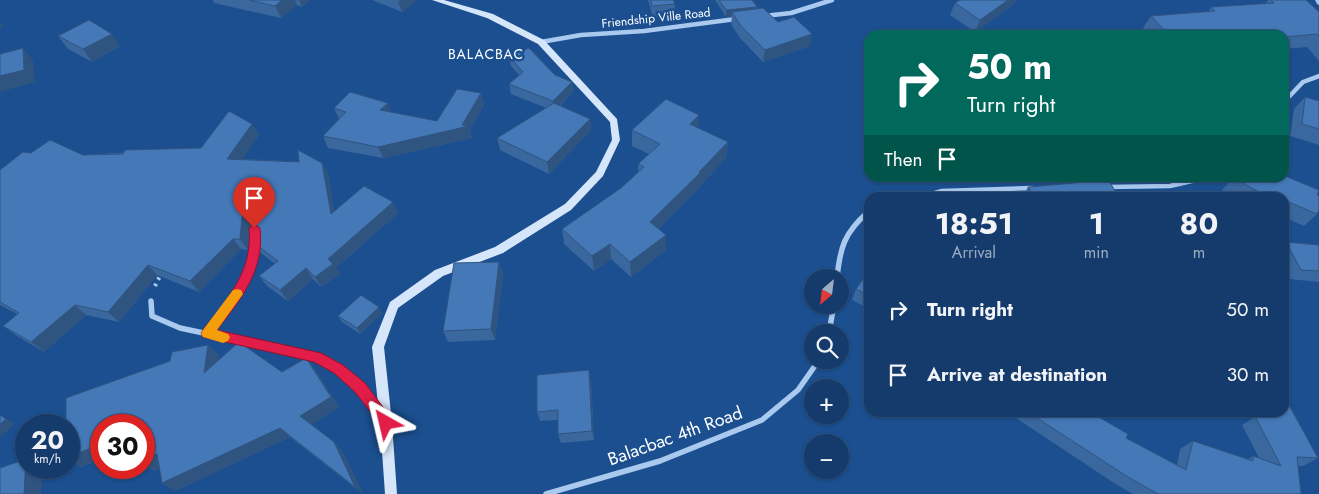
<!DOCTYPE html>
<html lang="en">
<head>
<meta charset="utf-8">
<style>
  body { margin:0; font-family:Jost,sans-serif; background:#1d4271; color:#f1f3f6; height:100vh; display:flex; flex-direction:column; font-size:19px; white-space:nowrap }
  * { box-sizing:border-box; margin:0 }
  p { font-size:16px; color:#9dadc1 }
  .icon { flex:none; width:28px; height:28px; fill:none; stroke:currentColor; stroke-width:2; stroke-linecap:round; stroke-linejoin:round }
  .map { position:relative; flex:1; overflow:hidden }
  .details { position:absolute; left:864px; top:192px; width:425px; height:225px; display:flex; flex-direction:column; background:#143b6b; border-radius:15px; box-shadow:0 1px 4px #0004,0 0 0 1px #33557e }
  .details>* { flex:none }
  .banner { position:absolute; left:864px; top:30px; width:425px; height:152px; border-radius:15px; box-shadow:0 1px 4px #0004,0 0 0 1px #33557e; background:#00695c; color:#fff; overflow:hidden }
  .needle { width:32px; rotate:208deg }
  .controls { position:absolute; left:804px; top:269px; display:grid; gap:10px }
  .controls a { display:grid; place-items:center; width:45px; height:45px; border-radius:50%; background:#143b6b; box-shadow:0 1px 4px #0004,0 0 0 1px #33557e; font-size:25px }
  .speed { position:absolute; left:15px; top:414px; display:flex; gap:10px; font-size:25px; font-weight:700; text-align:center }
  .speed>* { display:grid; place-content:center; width:65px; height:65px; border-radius:50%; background:#143b6b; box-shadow:0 1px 4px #0004,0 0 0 1px #33557e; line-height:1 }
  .speed small { font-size:12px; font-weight:400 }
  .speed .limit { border:8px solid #d22; background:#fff; color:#111 }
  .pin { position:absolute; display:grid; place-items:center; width:42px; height:42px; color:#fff; margin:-51px -21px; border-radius:50% 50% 50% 0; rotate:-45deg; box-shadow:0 0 5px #0007 }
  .pin .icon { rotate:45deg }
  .me { position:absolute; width:55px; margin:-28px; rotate:323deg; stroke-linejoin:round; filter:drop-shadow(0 0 4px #0008) }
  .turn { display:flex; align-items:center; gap:18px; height:105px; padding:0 20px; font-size:22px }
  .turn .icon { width:65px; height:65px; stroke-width:2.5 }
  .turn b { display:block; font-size:35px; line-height:42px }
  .then { display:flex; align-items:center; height:48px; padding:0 20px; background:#0003; gap:10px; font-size:19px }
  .eta { display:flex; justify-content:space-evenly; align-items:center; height:85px; text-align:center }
  .eta b { font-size:30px; font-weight:700; line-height:35px }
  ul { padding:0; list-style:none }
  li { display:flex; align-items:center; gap:15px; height:65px; padding:0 20px }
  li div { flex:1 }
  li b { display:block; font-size:19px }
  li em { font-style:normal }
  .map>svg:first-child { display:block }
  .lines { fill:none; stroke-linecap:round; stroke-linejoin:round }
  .stream { fill:#9cc4f0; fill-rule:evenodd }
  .path { stroke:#a9c9ee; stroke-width:4; stroke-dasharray:2.5 4.5; stroke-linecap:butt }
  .street-far1 { stroke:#a9c9ee; stroke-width:4.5 }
  .street { stroke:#a9c9ee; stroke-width:5.5 }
  .secondary { fill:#d6e6fa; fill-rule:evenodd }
  .wall { fill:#3a679d }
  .shaded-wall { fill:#305480 }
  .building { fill:#4478b7; stroke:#305480 }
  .route { fill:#e11d48; stroke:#92132f }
  .slow { fill:#f59e0b }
  .labels { text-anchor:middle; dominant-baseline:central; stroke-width:5; stroke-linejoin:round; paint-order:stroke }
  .far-street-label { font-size:12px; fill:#fff; stroke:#1b4f8f }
  .far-neighbourhood-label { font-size:14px; letter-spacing:1px; fill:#fff; stroke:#1b4f8f }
  .near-street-label { font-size:18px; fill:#fff; stroke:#1b4f8f }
</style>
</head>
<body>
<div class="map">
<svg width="1319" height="494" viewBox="0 0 1319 494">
  <rect width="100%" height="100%" fill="#1b4f8f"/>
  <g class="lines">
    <path class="stream" d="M1315,0h4v5l-2,-1z"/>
    <path class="path" d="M155,286l6,-12"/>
    <path class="street-far1" d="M764,16l27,-3 41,-13
      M541,42l40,-7 63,-4 92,-12
      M1284,102l19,-20 16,-6
      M1106,187l64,-1 35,-8
      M917,198l25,-7 91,-3
      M867,214l2,-2"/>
    <path class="street" d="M837,278c3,-30 7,-45 31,-66
      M151,301l1,15 28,12 137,29 21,12 22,18 23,32
      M829,332l5,-27
      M208,333l23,-30 19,-32 5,-31
      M546,494l114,-33 102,-41 36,-30 21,-30"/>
    <path class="secondary" d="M432,0h12l49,14 51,26 73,79 3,21 -17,36 -32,34 -68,43 -60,23 -45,32 -14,39 8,76 5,71h-12l-5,-71 -8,-76 18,-45 45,-32 60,-23 70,-43 31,-32 16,-32 -2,-18 -72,-78 -51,-26z"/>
  </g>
  <path class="wall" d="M213,0h97l-8,7 -5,-2 -16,13 -67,-15z
    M372,0h45l-15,12z
    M648,0h25l2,4 -1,12 -21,2z
    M715,0h37l5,7 -1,2 22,13 34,12 -2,12 -47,16 -23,-24 -9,-14 1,-8 -6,1z
    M960,0h56l-2,4 -39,28 -25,-17 5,-12z
    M1268,0h38l13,12v49l-12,-14 -23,2v-14h-134l-7,-7 8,-12 57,-4 3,-5 54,-3z
    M58,36l62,10 -28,16 -24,-13z
    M509,56l63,26 1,10 -13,14 30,13 1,11 -42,44 -49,-24 -3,-12 49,-30 -35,-14 -2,-10 10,-9 -8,-9z
    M481,93l3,12 -14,24 2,9 -89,20 -55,-10 -5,-12 16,-17 -5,-11 57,4 46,9z
    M1305,97l14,4v44l-29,-9 4,-27z
    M252,124l7,11 -17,24 80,4 6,11 6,37 59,-9 5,11 -62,55 4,6 -19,13 -8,-8 -25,22 -21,-15 -8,-10 16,-12 -18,-14 -7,-10 1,-14 -2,1 -1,23 -7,-1 -42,43 -42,-17 -38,47 -33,-7 -42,37 -27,-16 -14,-10 14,-12 -17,-9v-135l31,-17 52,2 118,-7z
    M698,128l30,14 -2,16 -26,28 -1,2 -41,41 8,21 -35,27 -20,-18 -17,12 -30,-27 -2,-15 59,-41 17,-15v-9l11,-10 -17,-8v-16z
    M1285,176l32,19v19l-13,12 -20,-9v-19h-49l-13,-8 11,-12h50z
    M1028,187l92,11h-98z
    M1286,242l33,3v37l-30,-3 -5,-10v-26z
    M499,262l4,12 -8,66 -47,2 -5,-11z
    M869,271v38l-17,-9 4,-11z
    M382,313l-22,21 -18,-12 -4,-6z
    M239,342l43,30 24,-14 9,11 24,38 -28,17 23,18 8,9 21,43 -73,-57 -115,54 -13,-8 -2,-15 -6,3 -10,-6v-40h-43v34l-20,8 -12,-7v-35h-3v-27l104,-37 2,-9 36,-7 11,11 -1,5z
    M591,380l3,60 -33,3 -3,-9v-14l-18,1 -3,-9z
    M1007,412h83l36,26 51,27 3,-16 13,-8 55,18 5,-3 6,2 -17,-33 13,-8 -3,-5h32l34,46 -15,8h-5l3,28h-168l-16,-9z"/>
  <path class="shaded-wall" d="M282,0h13l2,5 -16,13 -6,-12z
    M299,0h11l-8,7z
    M401,0h16l-15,12 -4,-10z
    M1008,0h8l-2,4 -39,28 5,-12z
    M757,7l-1,6 -24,-1v4l-6,1v-7z
    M0,23l4,4 -4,2z
    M112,34l8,12 -28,16 -9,-13z
    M812,34l-2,12 -47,16 2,-12z
    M23,48l10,12 2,22 -35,10v-16z
    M572,82l1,10 -19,19 -1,-10z
    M481,93l3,12 -14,24 2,9 -89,20 -5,-11 84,-22z
    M388,103l4,11 -12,-4z
    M699,115l-1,16 -8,-7z
    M590,119l1,11 -42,44 -2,-12z
    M252,124l7,11 -24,35 -8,-11z
    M728,142l-2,16 -26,28 -1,2 -49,49v-15z
    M322,163l6,11 9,51 -6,-11z
    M393,202l5,11 -62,55 4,6 -19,13 -6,-10 13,-18z
    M245,213l7,11 -3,3 -1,23 -8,-11 2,-22z
    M666,235v15l-35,27 -1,-15z
    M233,239l8,10 -42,43 -9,-11z
    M610,244l1,15 -17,12 -2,-15z
    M499,262l4,12 -8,66 -4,-11z
    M148,265l9,10 -38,47 -11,-10z
    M306,268l7,11 -25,22 -8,-11z
    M75,305l11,10 -42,37 -13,-10z
    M379,307l3,6 -22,21 -3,-6z
    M208,345l11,11 -4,28 -11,-11z
    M306,358l9,11 24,38 -30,19 -9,-10z
    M589,370l2,10 3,60 -2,-9z
    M0,415l15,9 -15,13z
    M280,428l10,9 -115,54 -13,-8z
    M334,442l8,9 21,43 -8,-7z
    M101,444v15l-20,8 -12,-7v-3z
    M157,454l13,10 -16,7 -10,-6v-5z
    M26,468h17l-2,26h-17z"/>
  <path class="building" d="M249,0h33l-7,6z
    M651,0h22l2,4 -23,2z
    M719,0h33l5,7 -31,3z
    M960,0h48l-28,20 -25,-17z
    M1271,0h35l13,12v25l-2,-3 -33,3v-2h-115l-18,-19 64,-5 -4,-4 63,-4z
    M763,8l15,14 16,-5 18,17 -47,16 -24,-24 -9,-14z
    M89,20l23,14 -29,15 -25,-13z
    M23,48l1,22 -24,6v-22z
    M529,48l26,27 17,7 -19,19 -44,-17 14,-12 -14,-16z
    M457,89l24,4 -19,32 7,1 -91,21 -55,-11 23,-24 -12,-4 16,-16 38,11 -8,7 57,11z
    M1305,97l14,4v28l-17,-5z
    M666,99l33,16 -9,9 38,18 -29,30 1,1 -50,49 16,13 -36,27 -20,-18 -18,12 -30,-27 59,-41 23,-21 -6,-3 22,-20 -28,-14z
    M554,103l36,16 -43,43 -50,-24z
    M229,111l23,13 -25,35 72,3 -1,-12 24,13 9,51 33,-28 29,16 -65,57 5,5 -18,13 -9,-9 -26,22 -21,-14 19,-15 -28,-21 1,-23 -2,-4h-4l-3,4 -2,22h-7l-43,42 -42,-16 -40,47 -33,-7 -44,37 -28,-16 16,-13 -19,-11v-132l23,-18 8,1 19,-13 33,15 40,-1 2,-4 76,-2z
    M1285,176l34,14 -2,5 2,1v14l-2,4 -33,-14v-2h-5l-14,-6 -2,2 -30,-16h51z
    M1108,180l12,18h-85l-7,-11z
    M1286,242l33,3v26l-18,-1z
    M499,262l-8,67 -48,2 11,-68z
    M869,271v25l-13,-7z
    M361,295l18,12 -22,21 -19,-12z
    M239,342l43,30 24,-14 25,39 -31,19 34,26 21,45 -75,-59 -118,55 -5,-29 -13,6v-35h-43v19l-32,13v-32h-3v-27l104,-37 2,-9 36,-7 -4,28z
    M589,370l3,61 -34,3v-24l-21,2v-37z
    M1284,396l34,62 -21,-1 4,37h-143l-30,-17 -100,-65h62l38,22 -2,4 60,32 7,-29 60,20v-5l28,10 -26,-50 19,1 -3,-5h13z
    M0,415l6,4 -6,5z
    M26,459l-2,35h-24v-26z"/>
  <path class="route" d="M254,224l6,4c5,42 -19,71 -43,102l104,23 22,12 22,18 26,35 2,5 -2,4 -5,2 -4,-2 -27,-35 -21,-19 -20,-11 -111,-25 -2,-4 2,-3c25,-32 50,-59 46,-102z"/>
  <path class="slow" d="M237,289l4,1 2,4 -26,36 11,4 2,3 -2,4 -5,2 -20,-6 -2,-4 2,-3 30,-40z"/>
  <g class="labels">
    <g class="far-street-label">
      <text transform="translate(656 18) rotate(-6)">Friendship Ville Road</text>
    </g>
    <g class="far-neighbourhood-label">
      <text x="486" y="54">BALACBAC</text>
    </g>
    <g class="near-street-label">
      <text transform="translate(675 436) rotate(-20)">Balacbac 4th Road</text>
    </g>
  </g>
</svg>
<div class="controls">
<a><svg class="needle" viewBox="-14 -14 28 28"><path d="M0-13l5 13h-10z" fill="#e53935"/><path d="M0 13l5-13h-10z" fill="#9dadc1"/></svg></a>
<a><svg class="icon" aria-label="search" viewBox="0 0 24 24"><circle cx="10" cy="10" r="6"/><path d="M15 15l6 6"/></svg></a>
<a>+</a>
<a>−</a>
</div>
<div class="speed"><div>20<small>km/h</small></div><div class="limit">30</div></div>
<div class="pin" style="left:254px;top:228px;background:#d93025"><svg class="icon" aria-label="arrive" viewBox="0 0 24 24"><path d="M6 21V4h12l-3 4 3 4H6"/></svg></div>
<svg class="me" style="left:386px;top:423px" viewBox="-20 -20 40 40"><path d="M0-17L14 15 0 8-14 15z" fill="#e11d48" stroke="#fff" stroke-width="4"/></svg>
<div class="banner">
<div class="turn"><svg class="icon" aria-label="right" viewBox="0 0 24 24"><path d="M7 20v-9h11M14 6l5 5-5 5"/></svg><div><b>50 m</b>Turn right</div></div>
<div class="then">Then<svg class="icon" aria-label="arrive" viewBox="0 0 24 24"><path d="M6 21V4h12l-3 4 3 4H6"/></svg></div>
</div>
<section class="details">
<div class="eta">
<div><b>18:51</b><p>Arrival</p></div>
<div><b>1</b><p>min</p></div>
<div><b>80</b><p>m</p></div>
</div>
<ul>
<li><svg class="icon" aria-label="right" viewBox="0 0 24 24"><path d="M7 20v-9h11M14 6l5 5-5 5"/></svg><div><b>Turn right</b></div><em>50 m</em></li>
<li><svg class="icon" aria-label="arrive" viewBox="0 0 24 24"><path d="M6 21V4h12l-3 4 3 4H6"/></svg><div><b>Arrive at destination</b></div><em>30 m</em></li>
</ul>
</section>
</div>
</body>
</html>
